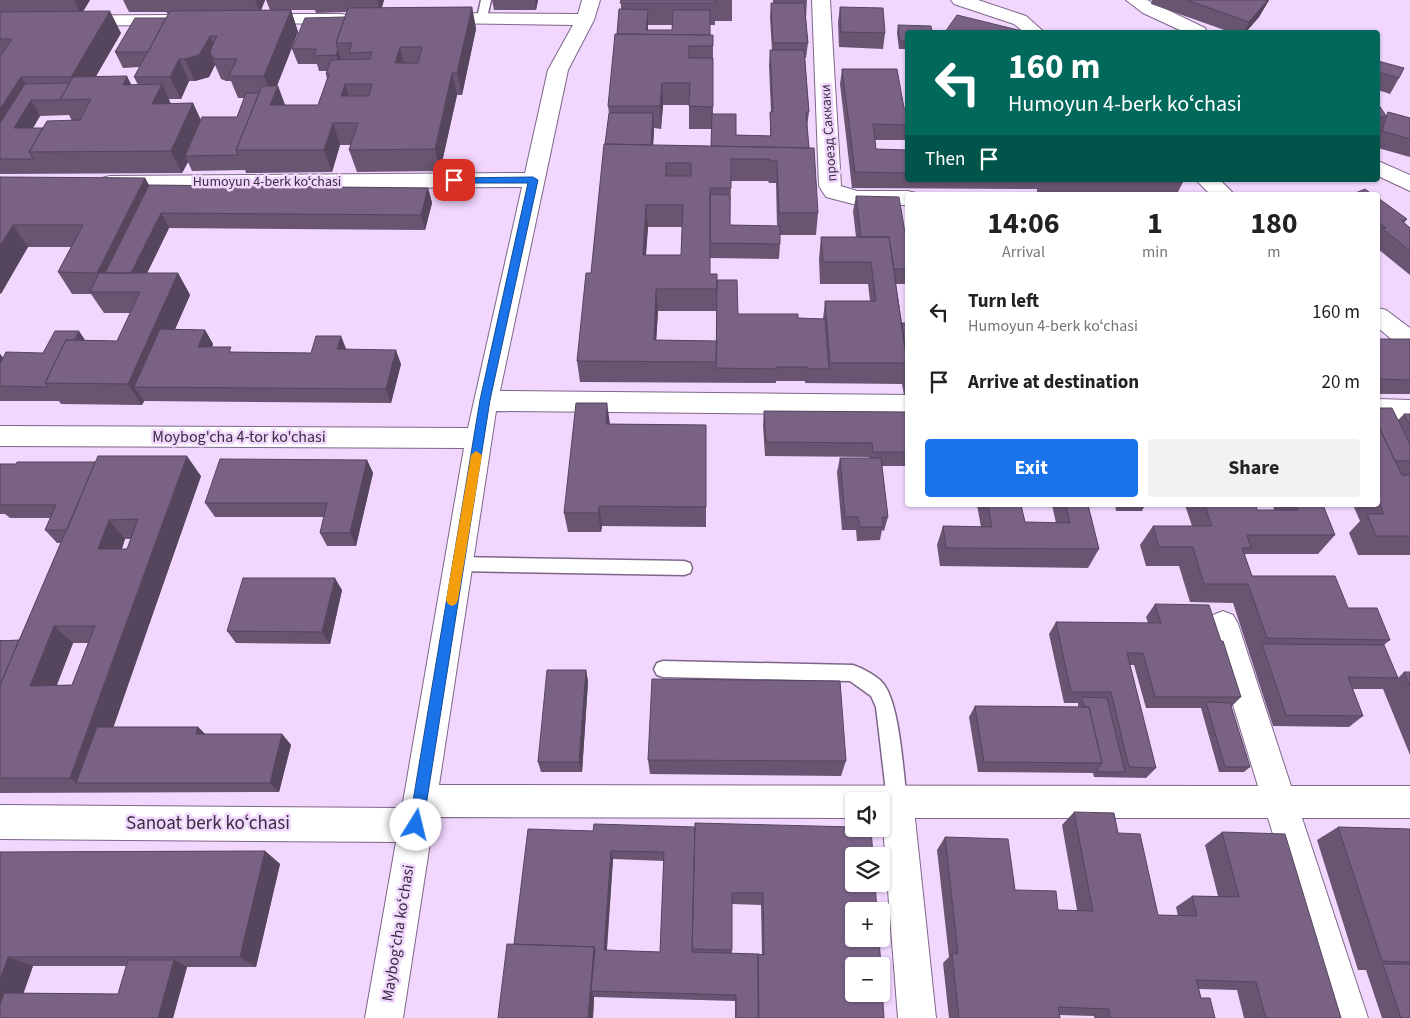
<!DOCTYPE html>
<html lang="en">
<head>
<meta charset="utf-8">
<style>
  body { margin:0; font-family:"Source Sans 3",sans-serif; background:#f2f2f2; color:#222; height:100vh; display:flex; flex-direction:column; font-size:19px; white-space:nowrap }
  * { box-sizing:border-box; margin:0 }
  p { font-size:16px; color:#767676 }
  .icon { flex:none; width:28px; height:28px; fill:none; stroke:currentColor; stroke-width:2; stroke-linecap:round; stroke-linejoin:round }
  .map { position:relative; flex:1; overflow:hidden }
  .details { position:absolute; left:905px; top:192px; width:475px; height:315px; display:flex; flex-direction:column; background:#fff; border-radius:5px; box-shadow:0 1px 4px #0004 }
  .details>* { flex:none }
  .hud { position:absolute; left:905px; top:30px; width:475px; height:152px; border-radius:5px; box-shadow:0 1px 4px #0004; background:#00695c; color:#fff; overflow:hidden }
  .fabs { position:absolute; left:845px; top:792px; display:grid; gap:10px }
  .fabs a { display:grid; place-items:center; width:45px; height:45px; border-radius:5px; background:#fff; box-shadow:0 1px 4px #0004; font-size:25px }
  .pin { position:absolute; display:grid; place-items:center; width:42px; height:42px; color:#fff; margin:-21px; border-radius:10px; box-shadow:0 2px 8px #0006 }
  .me { position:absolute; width:55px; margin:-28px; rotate:9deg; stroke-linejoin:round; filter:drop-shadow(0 0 4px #0008) }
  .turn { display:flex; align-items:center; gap:18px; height:105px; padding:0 20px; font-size:22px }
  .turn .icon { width:65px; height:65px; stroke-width:2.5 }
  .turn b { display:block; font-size:35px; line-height:42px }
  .then { display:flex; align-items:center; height:48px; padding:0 20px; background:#0003; gap:10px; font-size:19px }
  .eta { display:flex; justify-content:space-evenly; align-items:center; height:85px; text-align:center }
  .eta b { font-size:30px; font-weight:700; line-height:35px }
  .action { display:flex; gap:10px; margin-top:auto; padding:10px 20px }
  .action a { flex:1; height:58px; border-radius:5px; background:#1a73e8; color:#fff; font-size:20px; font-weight:700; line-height:58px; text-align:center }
  .action a+a { background:#f2f2f2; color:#222 }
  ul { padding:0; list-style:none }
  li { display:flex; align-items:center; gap:15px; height:70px; padding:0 20px }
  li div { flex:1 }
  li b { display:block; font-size:19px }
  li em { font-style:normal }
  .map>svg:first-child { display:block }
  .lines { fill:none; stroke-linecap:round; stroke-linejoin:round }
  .lane-casing { stroke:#7e6689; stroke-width:3 }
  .street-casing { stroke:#7e6689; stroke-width:2 }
  .lane { fill:#fff; fill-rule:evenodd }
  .street { fill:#fff; fill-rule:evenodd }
  .wall { fill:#695472; fill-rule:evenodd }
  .shaded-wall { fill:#55455d }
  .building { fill:#7a6285; stroke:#55455d; fill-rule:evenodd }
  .route { fill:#1a73e8; stroke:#114b97 }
  .slow { fill:#f59e0b }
  .labels { text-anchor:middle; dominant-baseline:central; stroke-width:5; stroke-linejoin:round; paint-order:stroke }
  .far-street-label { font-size:14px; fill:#3a2f3f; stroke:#f1d6fe }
  .street-label { font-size:16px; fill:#3a2f3f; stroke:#f1d6fe }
  .near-street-label { font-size:19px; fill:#3a2f3f; stroke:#f1d6fe }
</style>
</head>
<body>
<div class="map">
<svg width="1410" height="1018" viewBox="0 0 1410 1018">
  <rect width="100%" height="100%" fill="#f1d6fe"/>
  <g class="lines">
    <g class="lane-casing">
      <path id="lane" d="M481,0h10l-4,18 -5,3 -5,-3z
        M458,557l226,4 6,2 2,5 -2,5 -6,2 -226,-4 -6,-2 -2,-5 2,-5z
        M663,661l190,4c9,3 27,12 32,21 15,23 18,85 22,114l-3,7 -7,3 -7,-3 -3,-7 -11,-93 -5,-11 -21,-15 -187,-4 -6,-2 -3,-6 3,-6z"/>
    </g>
    <g class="street-casing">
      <path id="street" d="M582,0h18l-6,20 -26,50 -68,321 408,4v20l-412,-4 -57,374 819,1 -50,-162 5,-9 10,-4 10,4 5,9 53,162h119v32h-108l66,200h-38l-62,-200h-353l21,200h-38l-17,-217h-27v17l-420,-1 -31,201h-38l31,-176 -396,-3v-34l402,3 62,-360 -464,-2v-20l468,2 54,-241 -412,3 -8,-2 -3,-5 3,-5 8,-2 415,-3 23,-103 25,-45 -137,-2 -6,-1 -3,-4 3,-4 6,-1 142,1z
        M812,0h18l11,186 16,5h51l8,2 1,2h-9v10h-51l-31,-8 -7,-11z
        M951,0h27l48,16 18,16h-20l-10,-8 -60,-20z
        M1126,0h21l58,28 2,4h-23l-41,-19z
        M256,14h85l6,1 3,4 -3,4 -6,1 -91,-1 -3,-4 3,-4z
        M171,15l6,1 3,4 -3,4 -6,1 -171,1v-10z
        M1378,161l32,14v16l-32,-15z
        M1196,180h24l15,15h-24z
        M1378,308l8,2 24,18v22l-9,-3 -23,-19z
        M1378,399l32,1v20l-32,-1z"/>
    </g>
    <use href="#lane" class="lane"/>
    <use href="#street" class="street"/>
  </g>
  <path class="wall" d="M0,0h90l-7,11 38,22 -25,43 35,9h7l-4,-8 6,-10 -17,1 -8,-16 51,-34 2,-4 -2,-2h-37l-6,-12h142l-4,10h30l7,22 -21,54h1l7,19h33l9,-26 -1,-5 1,-3h-8l-2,-7h-19l-6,-15 53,-32 2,-5 -31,1 -1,-3h-45l-4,-10h118l-2,8 90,-1 4,22 -14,66h-5l-17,76 -83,1 -8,-22 2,-5h-11l-8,27 -86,1 -1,-3 -53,1 -4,-9 -6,11 -182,1zM215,65l6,14 5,2h5l7,17h6l-7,19 -36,3 -8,-17 -22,1 -3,-5h13l8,-18h6l14,-4zM69,115l3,6 -29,7h-10l7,-12z
    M492,0h46l-2,10h-42z
    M621,0h111v21h-17v4h-5v10h3v79l23,21 34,1v-24h1l-2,-47 1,-15h2l-2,-32 1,-15h2v-3h34l-1,18 2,25 -2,15h-1l4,54 -2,15 2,21 9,65 -2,22h-36v9l-1,15 -69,-1v16l7,6 21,34 60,4 25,1 2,-18h45l-2,-17h-48l-1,-25 2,-22h35l-3,-26 3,-15 49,37h3v51h-12l6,39h6v72h-4l-2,-11 -97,-1v-2h-29v2l-196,-1 -3,-21 14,-88 18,-160 -1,-7 9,-72 4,-25zM648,25h25l-1,5h-24zM663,105h26v24h22v17l-58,-1 1,-17 7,1zM731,181h37l1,2h7l1,43 -47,-1zM648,227h34l-1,28h-35zM658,311h58v30l-60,-1z
    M1152,0h117l-10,17 -13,15h-16l-79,-28z
    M840,7l45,26 -2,16 -44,-2 -1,-25z
    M898,25l10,7v17h-9l-2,-16z
    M1378,61l21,17 -9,16 -12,-4z
    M842,69l62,39 4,1v31h-33l1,9 32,1v30h276l-6,12h-141v-3l-185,-1 -12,-104z
    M1378,104l8,12 2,-4 22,6v39l-32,-9z
    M0,177l145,1 4,7 279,3 4,15 -7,27 -256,-2 -22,45h31l12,22 -15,34 30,1 8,14 -1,3 21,5 78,1 35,-4 55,15 -10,39 -247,-2 -2,4 -81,-1 -2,-3h-59v-47l3,4 40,-5 42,-13 32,1 13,-28h-26l-13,-19h-19l-14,-22 13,-25h-43l-28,47z
    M1378,198l29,21 -3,4 6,5v47l-32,-26z
    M1378,339h32v55h-32z
    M1378,408l20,12 6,-6h6v141h-52l-9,-22 11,-12 -7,-16h25z
    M764,411l144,1v54h-26l6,51 -4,14 -2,-1 -2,10 -23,1 -1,-11h-14l-5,-58 3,-14h29v-1l-104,-1 -2,-31z
    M610,424l96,1v102l-104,-1 -1,6h-33l-4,-19z
    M367,460l6,13 -17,73h-29l-7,-13 4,-16h-109l-10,-14z
    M0,464l201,12 -88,251h85l7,7h77l9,11 -12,47 -279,1v-153h19l42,-97h-4l-12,-13 5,-12h-40l-5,-4h-5zM125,539h6l-4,10h-5zM73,643h15l-16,42h-15z
    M977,505h44l4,17 31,1 -4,-18h36l11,44 -11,19 -148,-2 -3,-21 6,-19 38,1z
    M1115,505h30l-3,6h-26z
    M1185,505h71l1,5h17l-1,-5h50l12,30 -17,19h-72l-1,1 7,21 96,32 42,32 -6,5 14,33 6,-6h6v83l-27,-66h-30l10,27 -14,11 -76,-1 -40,-123 -43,-1 -11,-36h-33l-6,-21 13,-19h39z
    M342,590l-12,54 -94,-1 -9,-12z
    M1155,604l66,37 20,56 -10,10 19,60 -6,5h-25l-18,-64h-55l-12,-43h-4l26,103 -10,10 -52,-1 -1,-4 -115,-1 -9,-55 6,-11 103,1v-4h-14l-15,-69 7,-12 92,1 -2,-6z
    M586,670l2,12 -6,90h-41l-3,-10z
    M648,760l198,1 -5,15 -191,-2z
    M1074,812l44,21 40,82 20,1 -2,-9 16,-11h26l-13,-51 17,-13 119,186h-97l-7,-28 -38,-1 2,9 14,20h-121v-2l-35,-1 1,3h-111l-6,-55 6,-6 -12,-107 8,-13 70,53 43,20h19l-15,-85z
    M695,823l189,195h-149v-17l-141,-4 -1,21 -79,-74 79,-113 102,-4zM613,859l51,2 -4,91 -53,-2zM732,904l29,1 1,50 -30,-1z
    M1338,827l72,2v189h-28l-16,-48h-8l-41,-130z
    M265,851l15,13 -24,103h-69l-14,51h-173v-166zM33,966h93l-8,28 -95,-1z"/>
  <path class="shaded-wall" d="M74,0h16l-9,15z
    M255,0h10l-5,13z
    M377,0h7l-4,12z
    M535,0h3l-2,10z
    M1268,0h1l-10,17 -13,15h-2l5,-10z
    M472,7l4,22 -14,66 -5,-22z
    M291,10l7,22 -26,66 -8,-22z
    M648,10v15l-1,16 -1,-11z
    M110,11l11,22 -37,64 -8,-12 -5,-8z
    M210,36l9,22 -7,-1 3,8 -6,12 -14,4 -10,-22z
    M400,47l5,22 -10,-6z
    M338,50l5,15 -2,6 -5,-16z
    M179,59l10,22 -8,18 -11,-22z
    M452,73l5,22 -17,76 -5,-22z
    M127,76l11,22 -15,-13z
    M21,77l13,22 -3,1 9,16 -16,27 -24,11v-45z
    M662,83l1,22 -2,24 -1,-23z
    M162,84l10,22 -20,-2z
    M345,84l7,22 -11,-10z
    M278,86l8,22 -16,-3z
    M193,103l10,23 -18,30 3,6 -6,11 -11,-22z
    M653,113l1,16 -2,38 -1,-16z
    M333,123l7,22 -8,27 -8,-22z
    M145,178l12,22 -55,79 -5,-6z
    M428,188l4,15 -7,27 -4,-15z
    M646,205l2,22 -4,50 -1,-22z
    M161,213l8,15 -31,64 -10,-12z
    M13,225l15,22 -27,47 -1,-1v-47z
    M178,273l12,22 -40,92h-16l10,14 -2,4 -14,-21z
    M656,289l2,22 -3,50 -1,-21z
    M205,330l8,14 -6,18 -9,-15z
    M79,331l10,15 -36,37z
    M341,336l6,15 -10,-2z
    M396,350l5,14 -10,39 -5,-14z
    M0,354l5,6 -5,9z
    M607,403l3,21h-4z
    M187,456l14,20 -107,307h-18l-6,-5z
    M367,460l6,13 -17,73 -6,-13z
    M599,506l3,20 -1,6 -3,-19z
    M109,520l16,19 -10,28 -17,-18z
    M335,578l7,12 -12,54 -8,-12z
    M54,626l19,17 -23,59 -20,-16z
    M586,670l2,12 -6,90 -3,-10z
    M198,727l11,11 -13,-4z
    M282,734l9,11 -12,47 -9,-9z
    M265,851l15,13 -24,103 -16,-10z
    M611,851l2,8 -7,98 -2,-7z
    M594,947l4,10 -7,34 3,6 -1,21h-5z
    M8,957l25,9 -18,52h-15v-38z
    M174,960l13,7 -14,51h-15z"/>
  <path class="building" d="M621,0h94v3h-95z
    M1187,0h81l-19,22z
    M771,3h33l4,40h-35z
    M472,7l-15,66h-5l-17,76 -86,1 9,-27h-25l-9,27h-88l26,-64h16l-8,19h48l11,-31h-3l5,-14 39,-1 2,-7 -23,1 3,-10h-16l12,-35zM400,47h22l-4,16h-23zM345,84h27l-3,12h-28z
    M840,7l43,1 2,25 -44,-1z
    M619,9l29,1 -2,20h26l1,-20h37v25l-93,-1z
    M291,10l-27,66h-35l8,-17h-20l-5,-2 -2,-6 7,-15h-7l-11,19 -14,4h-6l-9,18h-36l36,-66z
    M110,11l-39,66h-50l-21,32v-52l12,-18h-12v-27z
    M957,15l69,17h-81z
    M345,17l-9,26 2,7 -2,5 -22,1 2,-7h-24l13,-31z
    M135,18h31l-18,34h-33z
    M898,25l33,1 1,6h-24v9h-8z
    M615,34l98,1v11h-24v12h24v49l-24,-1 1,-23h-28l-2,23h-52z
    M770,50h34l5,62h-3l3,36 -98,-2 1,-32h24v21l35,1 -1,-24h3z
    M1378,61l26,7 -5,10 -21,-6z
    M842,69h55l7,39 4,1v16l-35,-1 3,25 32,1v23l-53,-1z
    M127,76l-4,9 39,-1 -10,20 41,-1 -22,48 -142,1 18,-31 33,-1 11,-21 -31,1 13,-23z
    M69,83l-9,17h-29l-17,28h29l-14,24 4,7h-33v-36l25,-39z
    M246,93h13l-23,57 2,5 -53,1 17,-39h35z
    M1378,104l9,13h-9z
    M1388,112l22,6v21l-28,-8z
    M609,113h44l-2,32 -46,-1z
    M604,144l210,4 4,65h-39l-2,-52h-7v-2h-39v29h-21v86h7v15h-61l-2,51 63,1 -1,21 -139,-1 9,-88h5zM666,163h25v13h-25zM646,205h37l-2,50h-38z
    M0,177l145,1 -48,95 -39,-1 25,-47h-70l-13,21z
    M149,185l279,3 -7,27 -260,-2 -30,60h-26z
    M1365,189l8,6h-22z
    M710,194l20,1v30l50,1v18l-70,-1z
    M856,196l43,1 6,36h3v36h-14l-5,-32h-28z
    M1378,198l29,21 -5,2 8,7v23l-27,-22 3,-1 -8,-6z
    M821,237h68l18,126h-77l-5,-62h51l-5,-39h-48z
    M99,273h79l-50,111 -83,-1 21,-43 51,1 23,-49h-50z
    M717,280h20l1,34h60v4l27,1 4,50h-22v-2h-30v2l-61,-1z
    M902,323h6v57l-2,-10 1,-7z
    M160,329l45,1 -7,17h33l-2,5 82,1 5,-17h25l-4,13 59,1 -10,39 -252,-2z
    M55,331h24l-5,9h-8l-21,43 3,4 -48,-1v-22l6,-12 37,1z
    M1378,339h32v41l-32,-1z
    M576,403h31l-1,21 100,1v82l-107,-1 -1,7h-34z
    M1378,408h14l18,36v17h-15l-17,-36z
    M764,411l144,1v40h-35l-1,-9 -106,-1z
    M1404,414h6v12z
    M1378,425l24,50h8v61h-34l-9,-22h17l-6,-14z
    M98,456h89l-117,322h-70v-93zM138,519l-11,30h-29l11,-29zM54,626h41l-23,59 -42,1z
    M840,458h41l7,59h-6l1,10h-23l-2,-10h-13z
    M220,459l147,1 -17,73h-30l7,-30h-122z
    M17,462h78l-28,68h-22l11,-25h-56v-41h16z
    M988,505h33l4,17 45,1 -4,-18h22l11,44 -153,-1 -3,-22 49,1z
    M1205,505h51l1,5h41l-2,-5h27l12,30h-88l4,13h-9l10,28h83l13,32h29l13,32 -123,-2 -19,-54h-44l-11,-37h-34l-6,-21h59z
    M243,578h92l-13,54 -95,-1z
    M1155,604l54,1 12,36h2l18,56h-86l-12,-44h-16l29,115 -27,-1 -18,-75h-40l-15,-70 105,1z
    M19,640l-19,45v-44z
    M1262,644l122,1 14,33 -50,-1 15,39 -77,-1z
    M547,670h39l-7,92h-41z
    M1404,672h6v14z
    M652,679l188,2 6,80 -198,-1z
    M1082,697l25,1 18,74h-27v-4l4,-5 -13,-56h-5z
    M1206,702l24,1 20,64h-25z
    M975,706l114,1 13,56 -118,-1z
    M97,727h101l-2,7h86l-12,49h-194z
    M1074,812l40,1 4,20 22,1 18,81 39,1 -5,-20 47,1 -17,-65 63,2 56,184h-75l-10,-36 -60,-2 5,18h9l5,20h-105l-1,-9 -51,-2 2,11h-101l-7,-64 6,-1 -13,-116 63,2 7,51 41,1 2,19 35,1z
    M695,823l159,4v2h17l2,27h-19v28h21l2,27h-23v28h25l2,27h-27v28h27v-21l3,45h-125l-1,-64 6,1 -1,-62h-31v57l-40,-1z
    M594,824l101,3 -3,125 66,2v64h-22v-23l-145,-4 4,-41 -1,-3 -80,-3 14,-115 65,2zM611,851l53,1 -4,100 -56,-2z
    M1338,827l72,2v133l-28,-1z
    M265,851l-25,106h-232l-8,23v-128z
    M507,944l87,3 -6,71h-90z
    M128,960h46l-16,58h-158v-13l4,-12 114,1z
    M1383,964h27v54h-9z"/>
  <path class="route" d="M533,177l5,3 -48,220 -67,425 -2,4 -5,3 -5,-3 -2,-4 71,-425 48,-217h-74l-4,-3 4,-2z"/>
  <path class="slow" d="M476,451l6,4 -24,145 -2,4 -4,2 -4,-2 -2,-4 25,-145z"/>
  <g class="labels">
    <g class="far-street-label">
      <text transform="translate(829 133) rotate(-94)">проезд Саккаки</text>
      <text x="267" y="182">Humoyun 4-berk koʻchasi</text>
    </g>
    <g class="street-label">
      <text x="239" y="437">Moybog'cha 4-tor ko'chasi</text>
      <text transform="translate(398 933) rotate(-81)">Maybogʻcha koʻchasi</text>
    </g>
    <g class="near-street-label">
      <text x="208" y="823">Sanoat berk koʻchasi</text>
    </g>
  </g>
</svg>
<div class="fabs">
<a><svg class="icon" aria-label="sound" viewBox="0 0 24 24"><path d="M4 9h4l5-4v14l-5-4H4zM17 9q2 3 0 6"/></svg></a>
<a><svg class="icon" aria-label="layers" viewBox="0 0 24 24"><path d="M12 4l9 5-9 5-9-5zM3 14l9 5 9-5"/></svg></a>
<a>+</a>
<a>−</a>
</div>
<div class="pin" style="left:454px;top:180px;background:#d93025"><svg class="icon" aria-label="arrive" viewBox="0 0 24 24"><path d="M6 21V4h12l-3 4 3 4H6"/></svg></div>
<svg class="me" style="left:416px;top:825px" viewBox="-20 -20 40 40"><circle r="19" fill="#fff"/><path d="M0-13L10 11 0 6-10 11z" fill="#1a73e8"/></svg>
<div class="hud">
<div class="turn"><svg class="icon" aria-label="left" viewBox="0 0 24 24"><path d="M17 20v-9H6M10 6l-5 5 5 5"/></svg><div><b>160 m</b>Humoyun 4-berk koʻchasi</div></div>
<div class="then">Then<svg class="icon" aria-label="arrive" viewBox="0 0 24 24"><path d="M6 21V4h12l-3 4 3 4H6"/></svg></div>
</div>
<section class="details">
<div class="eta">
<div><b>14:06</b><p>Arrival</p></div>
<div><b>1</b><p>min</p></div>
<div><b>180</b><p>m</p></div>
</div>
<ul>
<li><svg class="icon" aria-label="left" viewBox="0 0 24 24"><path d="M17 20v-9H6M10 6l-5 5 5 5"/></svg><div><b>Turn left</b><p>Humoyun 4-berk koʻchasi</p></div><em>160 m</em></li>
<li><svg class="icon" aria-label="arrive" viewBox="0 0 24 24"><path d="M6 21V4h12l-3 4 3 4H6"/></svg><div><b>Arrive at destination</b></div><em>20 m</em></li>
</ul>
<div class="action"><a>Exit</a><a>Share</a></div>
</section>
</div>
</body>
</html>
